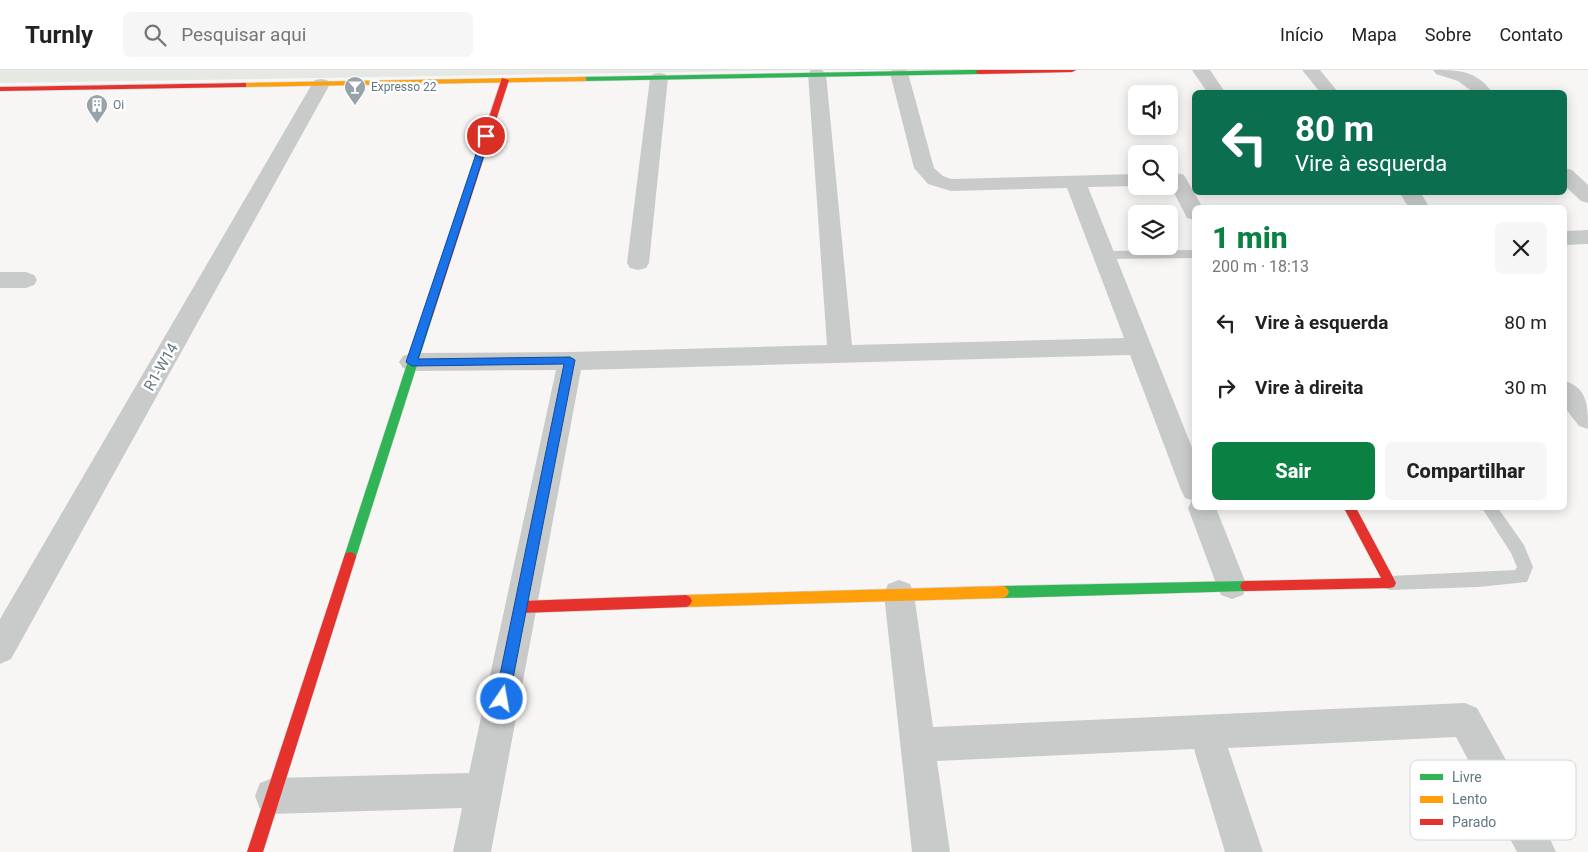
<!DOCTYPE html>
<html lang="pt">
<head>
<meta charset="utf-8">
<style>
  body { margin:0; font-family:Roboto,sans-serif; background:#f6f6f6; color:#222; height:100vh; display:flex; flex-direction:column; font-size:19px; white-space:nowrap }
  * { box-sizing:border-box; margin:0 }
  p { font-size:16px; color:#767676 }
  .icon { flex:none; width:28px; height:28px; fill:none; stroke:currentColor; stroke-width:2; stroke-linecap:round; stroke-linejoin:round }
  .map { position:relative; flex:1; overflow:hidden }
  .drawer { position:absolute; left:1192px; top:135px; width:375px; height:305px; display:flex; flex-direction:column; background:#fff; border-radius:8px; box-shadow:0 2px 12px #0003 }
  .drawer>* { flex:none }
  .hud { position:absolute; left:1192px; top:20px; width:375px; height:105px; border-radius:8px; box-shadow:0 2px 12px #0003; background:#0b6e4f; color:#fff; overflow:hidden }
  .tools { position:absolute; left:1128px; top:15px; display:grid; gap:10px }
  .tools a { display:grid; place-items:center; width:50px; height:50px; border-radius:8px; background:#fff; box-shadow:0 2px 12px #0003; font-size:25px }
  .pin { position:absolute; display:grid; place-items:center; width:42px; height:42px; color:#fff; margin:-21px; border:2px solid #fff; border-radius:50%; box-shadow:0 1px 5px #0007 }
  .me { position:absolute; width:55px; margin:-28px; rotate:12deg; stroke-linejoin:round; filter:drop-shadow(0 0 4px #0008) }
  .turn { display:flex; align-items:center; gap:18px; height:105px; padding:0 20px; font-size:22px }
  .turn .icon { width:65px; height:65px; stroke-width:2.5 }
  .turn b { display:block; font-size:35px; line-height:42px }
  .round { display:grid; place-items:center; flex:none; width:52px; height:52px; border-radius:8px; background:#f6f6f6 }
  .summary { display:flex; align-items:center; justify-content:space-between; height:85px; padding:0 20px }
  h1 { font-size:30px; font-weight:800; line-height:38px; color:#0b8043 }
  .primary-button { display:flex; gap:10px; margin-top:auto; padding:10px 20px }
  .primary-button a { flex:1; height:58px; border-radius:8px; background:#0b8043; color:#fff; font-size:20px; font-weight:800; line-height:58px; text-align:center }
  .primary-button a+a { background:#f6f6f6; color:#222 }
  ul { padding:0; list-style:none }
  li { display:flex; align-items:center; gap:15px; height:65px; padding:0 20px }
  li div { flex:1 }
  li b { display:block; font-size:19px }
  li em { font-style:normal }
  header { display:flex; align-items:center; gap:30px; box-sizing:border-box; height:70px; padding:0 25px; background:#fff; border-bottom:1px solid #e0e0e0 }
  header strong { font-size:24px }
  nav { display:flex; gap:28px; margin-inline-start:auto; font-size:18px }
  .search { width:350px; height:45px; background:#f6f6f6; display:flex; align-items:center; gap:12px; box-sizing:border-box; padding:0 18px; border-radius:8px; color:#767676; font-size:19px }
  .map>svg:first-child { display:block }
  .green { fill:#e6e8e3 }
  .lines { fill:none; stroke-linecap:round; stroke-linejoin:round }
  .fast-casing { stroke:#d2d3d3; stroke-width:1 }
  .slow-casing { stroke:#d2d3d3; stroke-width:1 }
  .jam-casing { stroke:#d2d3d3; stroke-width:1 }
  .lane { fill:#c9cbcb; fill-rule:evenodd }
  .street { fill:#c9cbcb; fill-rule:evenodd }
  .fast { fill:#30b455; fill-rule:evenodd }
  .slow { fill:#ff9f0a; fill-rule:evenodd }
  .jam { fill:#e5322d; fill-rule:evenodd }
  .route { fill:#1a73e8; stroke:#114b97 }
  .labels { text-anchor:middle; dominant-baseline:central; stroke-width:5; stroke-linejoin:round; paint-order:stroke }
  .far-poi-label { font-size:12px; fill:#627780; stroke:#fff; text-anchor:start }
  .street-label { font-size:15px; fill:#627780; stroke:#fff }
  .key { fill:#fff; stroke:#d0d6d9; stroke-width:1 }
  .key-label { font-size:14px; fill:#627780 }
</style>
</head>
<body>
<header>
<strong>Turnly</strong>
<div class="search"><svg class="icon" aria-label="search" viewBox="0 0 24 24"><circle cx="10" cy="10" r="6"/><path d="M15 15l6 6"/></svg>Pesquisar aqui</div>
<nav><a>Início</a><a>Mapa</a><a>Sobre</a><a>Contato</a></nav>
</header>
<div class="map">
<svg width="1588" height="782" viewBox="0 0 1588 782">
  <rect width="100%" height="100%" fill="#f7f6f5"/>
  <path class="green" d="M0,0h812l-812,13z"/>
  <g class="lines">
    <g class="fast-casing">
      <path id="fast" d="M968,0h12l3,2 -4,2 -396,7 -4,-2 4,-2z
        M427,245l5,3 -76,239 -2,4 -4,1 -4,-1 -2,-4 78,-239z
        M1246,511l4,1 2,4 -2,4 -4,1 -243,7 -4,-2 -2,-4 2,-4 4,-2z"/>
    </g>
    <g class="slow-casing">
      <path id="slow" d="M583,7h3v4l-343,6 -4,-2 4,-2z
        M1003,516l4,2 2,4 -2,4 -4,2 -317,9 -4,-2 -2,-4 2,-4 4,-2z"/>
    </g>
    <g class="jam-casing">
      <path id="jam" d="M978,0h98l-4,2 -93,2 -4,-2z
        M502,8l7,2 -77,238 -2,2h-6l-2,-2z
        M246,13v4h-3l-243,4v-4z
        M1344,438h12l38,71 2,4 -2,4 -4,1 -144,3 -4,-1 -2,-4 2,-4 4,-1 135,-3z
        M350,482l4,1 2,4 -93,295h-16l97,-295 2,-4z
        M686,525l4,2 2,4 -2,4 -4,2 -165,6 -5,-2 -1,-4 1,-4 5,-2z"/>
    </g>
    <path class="lane" d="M1195,180v8l-91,1 -6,-4 6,-4z
      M1482,438h16l26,37 9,22 -6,15 -48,5 -89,3 -6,-2 -2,-5 2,-5 6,-2 125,-6 2,-3 -6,-14z"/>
    <path class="street" d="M811,0h11l4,4 26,271 272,-7 -57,-150 -116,3 -23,-7 -14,-16 -24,-95 2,-3h14l2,3 26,95 9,8 8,3 185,-5v12l-48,1 107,268v53h21l31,78 -4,9 -11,4 -11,-4 -4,-9 -29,-78 4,-8 -7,-2 -4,-8 -51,-135 -549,15 -90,482h-38l9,-44 -189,6 -13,-5 -5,-13 5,-13 13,-5 196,-5 87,-403 -144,1 -9,-3 -4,-6 4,-6 9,-3 158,-1 257,-7 -19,-271z
      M1192,0h18l15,22h-18z
      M1302,0h18l18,22h-18z
      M1433,0c25,0 43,0 59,22h-19l-15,-11 -22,-7z
      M659,3l6,1 3,4 -19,185 -3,5 -8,2 -8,-2 -3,-5 23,-185 3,-4z
      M321,9l6,1 3,4 -319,575 -11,5v-45l312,-535 3,-4z
      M1565,98l7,2 16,15v18l-7,-2 -16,-15z
      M1177,103l7,2 19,33h-8v12l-8,-2 -18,-35 1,-8z
      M1399,122h21l10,16h-21z
      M1588,160v14l-23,1v-14z
      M0,202h26l8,3 3,5 -3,5 -8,3h-26z
      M1565,311c23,7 23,26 23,48l-9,-3 -14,-18z
      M899,510l11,4 4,10 19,133 532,-24 12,5 73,131 6,13h-39l-61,-115 -228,11 35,104h-38l-31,-103 -257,12 13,91h-38l-28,-258 4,-10z"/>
    <use href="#fast" class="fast"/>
    <use href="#slow" class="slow"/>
    <use href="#jam" class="jam"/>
  </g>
  <path class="route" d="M486,64l4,2 -72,223 152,-2 5,3 -66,339 -2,4 -5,2 -5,-2 -2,-4 69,-335 -152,2 -6,-4 76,-226z"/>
  <defs>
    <g id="bar-pin" transform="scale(1.125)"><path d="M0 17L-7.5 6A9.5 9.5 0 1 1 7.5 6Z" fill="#96a3a9" stroke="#fff"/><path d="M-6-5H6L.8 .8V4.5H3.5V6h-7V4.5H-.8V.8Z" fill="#fff"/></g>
    <g id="building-pin" transform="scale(1.125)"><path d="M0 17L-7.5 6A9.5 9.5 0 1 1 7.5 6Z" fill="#96a3a9" stroke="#fff"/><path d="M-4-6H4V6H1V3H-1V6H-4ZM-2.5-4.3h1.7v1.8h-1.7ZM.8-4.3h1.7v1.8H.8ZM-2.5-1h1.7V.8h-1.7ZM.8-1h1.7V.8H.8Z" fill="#fff"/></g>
  </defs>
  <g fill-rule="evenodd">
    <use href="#bar-pin" x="355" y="17"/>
    <use href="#building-pin" x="97" y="35"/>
  </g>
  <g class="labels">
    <g class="far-poi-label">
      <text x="371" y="17">Expresso 22</text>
      <text x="113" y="35">Oi</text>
    </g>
    <g class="street-label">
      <text transform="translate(161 297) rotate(-60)">R1-W14</text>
    </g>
  </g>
  <rect x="1410" y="690" width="166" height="80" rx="8" class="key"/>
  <rect x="1420" y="704" width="23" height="6" fill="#30b455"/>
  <rect x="1420" y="726" width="23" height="7" fill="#ff9f0a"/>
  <rect x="1420" y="749" width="23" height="6" fill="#e5322d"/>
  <g class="key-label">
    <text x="1452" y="712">Livre</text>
    <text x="1452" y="734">Lento</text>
    <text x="1452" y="757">Parado</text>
  </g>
</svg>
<div class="tools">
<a><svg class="icon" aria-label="sound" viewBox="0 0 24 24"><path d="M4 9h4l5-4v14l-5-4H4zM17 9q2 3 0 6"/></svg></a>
<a><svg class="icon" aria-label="search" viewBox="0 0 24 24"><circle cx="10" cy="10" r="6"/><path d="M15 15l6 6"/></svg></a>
<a><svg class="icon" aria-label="layers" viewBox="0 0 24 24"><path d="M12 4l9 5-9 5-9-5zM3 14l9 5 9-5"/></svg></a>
</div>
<div class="pin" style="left:486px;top:66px;background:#d93025"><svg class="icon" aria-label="arrive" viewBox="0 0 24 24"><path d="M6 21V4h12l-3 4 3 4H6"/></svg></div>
<svg class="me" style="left:502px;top:629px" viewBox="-20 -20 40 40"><circle r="17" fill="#1a73e8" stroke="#fff" stroke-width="3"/><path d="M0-11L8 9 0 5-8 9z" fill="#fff"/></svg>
<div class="hud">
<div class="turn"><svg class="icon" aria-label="left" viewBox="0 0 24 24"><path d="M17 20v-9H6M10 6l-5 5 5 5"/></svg><div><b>80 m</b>Vire à esquerda</div></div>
</div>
<section class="drawer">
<div class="summary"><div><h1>1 min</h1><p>200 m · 18:13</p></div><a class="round"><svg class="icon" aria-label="close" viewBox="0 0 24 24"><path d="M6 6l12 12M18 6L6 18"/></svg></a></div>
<ul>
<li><svg class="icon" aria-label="left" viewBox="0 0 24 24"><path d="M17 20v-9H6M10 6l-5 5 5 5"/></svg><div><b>Vire à esquerda</b></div><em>80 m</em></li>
<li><svg class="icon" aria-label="right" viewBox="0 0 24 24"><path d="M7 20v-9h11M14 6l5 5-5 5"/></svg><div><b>Vire à direita</b></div><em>30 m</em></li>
</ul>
<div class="primary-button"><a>Sair</a><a>Compartilhar</a></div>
</section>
</div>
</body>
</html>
